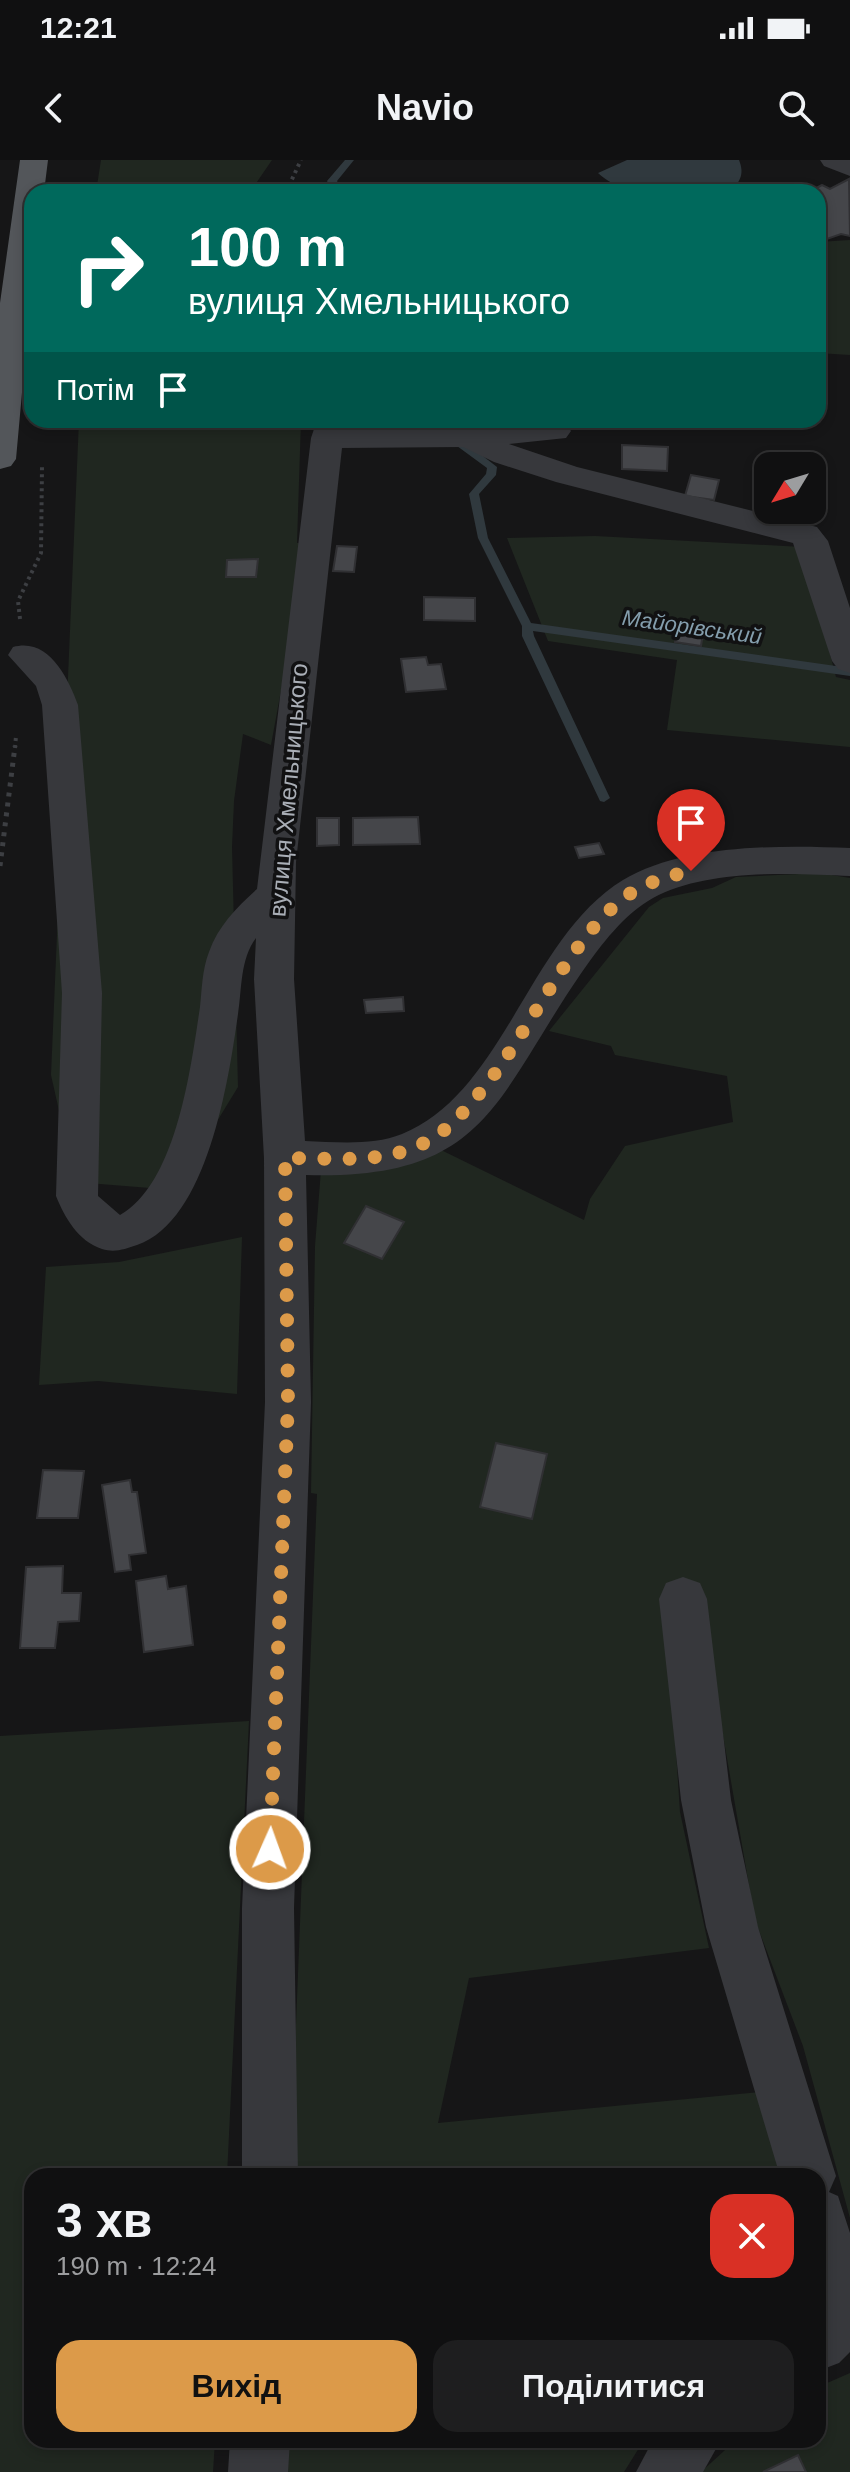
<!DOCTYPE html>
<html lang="uk">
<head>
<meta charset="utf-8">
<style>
  body { margin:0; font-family:Arial,sans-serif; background:#1e1e1f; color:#f1f3f6; height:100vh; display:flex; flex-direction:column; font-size:30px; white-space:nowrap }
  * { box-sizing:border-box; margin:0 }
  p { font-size:26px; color:#9c9d9f }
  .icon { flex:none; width:44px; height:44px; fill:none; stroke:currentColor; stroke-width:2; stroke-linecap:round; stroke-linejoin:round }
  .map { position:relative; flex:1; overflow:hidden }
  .details { position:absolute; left:24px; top:2008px; width:802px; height:280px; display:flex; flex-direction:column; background:#101011; border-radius:24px; box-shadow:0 4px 12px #0003,0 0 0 2px #303031 }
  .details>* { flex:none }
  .guide { position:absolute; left:24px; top:24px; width:802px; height:244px; border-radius:24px; box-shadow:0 4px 12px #0003,0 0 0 2px #303031; background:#00695c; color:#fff; overflow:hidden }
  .needle { width:52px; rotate:232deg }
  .controls { position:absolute; left:754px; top:292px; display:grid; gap:16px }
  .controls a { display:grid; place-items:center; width:72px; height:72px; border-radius:16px; background:#101011; box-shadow:0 4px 12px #0003,0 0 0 2px #303031; font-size:40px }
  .pin { position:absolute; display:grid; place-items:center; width:68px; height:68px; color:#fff; margin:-82px -34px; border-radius:50% 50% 50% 0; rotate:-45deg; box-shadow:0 0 8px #0007 }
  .pin .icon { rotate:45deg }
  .me { position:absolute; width:88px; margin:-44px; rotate:2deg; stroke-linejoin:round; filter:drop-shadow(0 0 6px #0008) }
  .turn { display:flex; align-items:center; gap:28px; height:168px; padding:0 32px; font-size:36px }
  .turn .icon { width:104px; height:104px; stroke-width:2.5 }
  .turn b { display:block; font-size:56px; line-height:68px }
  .then { display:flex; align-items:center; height:76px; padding:0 32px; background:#0003; gap:16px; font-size:30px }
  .round { display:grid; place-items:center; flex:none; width:84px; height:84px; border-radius:24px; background:#1e1e1f }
  .head { display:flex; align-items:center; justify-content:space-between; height:136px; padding:0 32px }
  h1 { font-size:48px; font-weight:700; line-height:60px }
  .action { display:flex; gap:16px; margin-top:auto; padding:16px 32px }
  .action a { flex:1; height:92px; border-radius:24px; background:#dc9a49; color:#111; font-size:32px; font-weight:700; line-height:92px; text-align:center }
  .action a+a { background:#1e1e1f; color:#f1f3f6 }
  .status { display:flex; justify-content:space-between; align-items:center; height:56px; padding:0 40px; background:#101011; direction:ltr }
  .status svg { height:22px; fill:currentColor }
  header { display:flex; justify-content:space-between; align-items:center; height:104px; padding:0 32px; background:#101011; font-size:36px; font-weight:700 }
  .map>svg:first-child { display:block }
  .green { fill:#202720 }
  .water { fill:#30393e }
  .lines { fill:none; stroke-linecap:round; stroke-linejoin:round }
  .stream { fill:#30393e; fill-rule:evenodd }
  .building { fill:#45464a; stroke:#303033; stroke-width:2 }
  .path-far1 { stroke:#3d3f43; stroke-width:4; stroke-dasharray:3 4; stroke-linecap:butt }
  .path { stroke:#3d3f43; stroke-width:5; stroke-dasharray:4 6; stroke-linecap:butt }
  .minor { fill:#37383c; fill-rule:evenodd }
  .major { fill:#53565a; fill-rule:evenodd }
  .route { stroke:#dc9a49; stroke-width:14; stroke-dasharray:0 25.2 }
  .labels { text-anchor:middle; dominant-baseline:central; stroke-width:7; stroke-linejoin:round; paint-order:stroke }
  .far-water-label { font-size:22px; font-style:italic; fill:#849ead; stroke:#111112 }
  .street-label { font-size:24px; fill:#a9aeb6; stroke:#111112 }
</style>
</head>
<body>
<div class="status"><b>12:21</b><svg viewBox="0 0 49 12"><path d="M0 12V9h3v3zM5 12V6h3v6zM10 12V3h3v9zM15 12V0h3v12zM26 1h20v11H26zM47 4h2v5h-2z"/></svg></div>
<header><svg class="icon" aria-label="back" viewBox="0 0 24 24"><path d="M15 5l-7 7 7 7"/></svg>Navio<svg class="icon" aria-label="search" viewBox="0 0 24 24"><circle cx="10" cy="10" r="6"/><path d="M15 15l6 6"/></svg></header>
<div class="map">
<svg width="850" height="2312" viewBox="0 0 850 2312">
  <rect width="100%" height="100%" fill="#161617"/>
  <path class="green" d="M101,0h171l-22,32h-154z
    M850,80v115l-32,-2v-111z
    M79,260h222l-4,123h11l-37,202 -28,-11 -9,67 -2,46 6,240 -63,103 -100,-8 -24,-107z
    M595,376l207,11 34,130 14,3v67l-183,-17 10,-70 -129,-19 -41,-103z
    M820,713l30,5v1340l-47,-172 -48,-126 -36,-208 -54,-126 15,226 29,136 -240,30 -31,145 322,-31 20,84h-490l27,-682 -6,-1 4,-247 6,-76 118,-21 145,71 6,-21 35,-53 108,-24 -6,-46 -112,-21 -4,-9 -62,-15 100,-124 14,-9 49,-10 24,-11z
    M242,1077l-5,157 -139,-13 -59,4 7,-118 73,-5z
    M249,1561l-22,455h-195v264h183l-2,32h-213v-736z
    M850,2213v99h-149l35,-32h82v-53z
    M280,2280h364l-20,32h-345z"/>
  <path class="water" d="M627,0h112c6,15 1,23 -11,32 -40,0 -99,11 -130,-19z"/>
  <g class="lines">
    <path class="stream" d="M345,0h9l-17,21 6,11h-10l-6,-11z
      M437,260h10l18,22 32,25 -1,8 -17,19 9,44 43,85 319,45v8l-317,-45 1,5 76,162 -6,4 -4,-1 -78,-165v-10l-44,-88 -9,-44 17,-20 1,-6 -30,-22z"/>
  </g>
  <path class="building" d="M849,19l1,57 -9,-2 -14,5 -9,-6v-41h-9l13,-7 8,4z
    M622,285l46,2 -1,24 -45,-2z
    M691,315l28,5 -5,20 -29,-4z
    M337,386l20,1 -3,25 -21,-1z
    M258,399l-2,18h-30l1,-17z
    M424,437l51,1v23l-51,-1z
    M678,470l25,3 -2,13 -26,-4z
    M426,497l2,8 13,-1 5,25 -40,3 -5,-33z
    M418,657l2,27 -67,1v-27z
    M317,658h22v27l-22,1z
    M599,683l5,11 -25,4 -4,-11z
    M403,837l1,14 -38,2 -2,-13z
    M366,1046l38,16 -22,37 -38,-16z
    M496,1283l51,11 -15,65 -52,-12z
    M43,1310l41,1 -6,47h-41z
    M130,1320l2,12h5l9,61 -17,2 2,15 -16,2 -13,-87z
    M63,1406l-1,27h19l-2,28 -21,1 -3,26h-35l6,-81z
    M166,1416l2,13 18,-3 7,59 -49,7 -8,-71z
    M798,2295l8,17h-43z"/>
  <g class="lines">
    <path class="path-far1" d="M286,32l15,-32
      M20,459l-2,-18 23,-48 1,-86
      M15,588l1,-12"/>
    <path class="path" d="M0,706l15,-120"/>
    <path class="minor" d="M820,0h30v16l-26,-10z
      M317,260h32l-3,8 123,-1 86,-6 11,3 5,7 -5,7 -57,6 68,23 240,60 11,14 22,67v65l-12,-4 -6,-8 -39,-118 -237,-61 -62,-20 -31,-15 -121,1 -46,414 -2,117 11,162c31,1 67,5 97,-7 102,-41 127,-197 221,-254 60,-36 159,-35 227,-32v28c-59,-3 -144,-7 -197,22 -29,16 -52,47 -71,74 -88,128 -95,208 -276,203l5,227 -17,506 4,268h-56v-268l23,-506 -1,-244 -10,-179 2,-41c-16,21 -14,51 -18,76 -9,64 -30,207 -101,231 -12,4 -22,8 -35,4 -24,-8 -37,-31 -46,-53l6,-203 -20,-288 -6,-19 -28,-31 5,-8c35,-10 55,30 65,58l24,288 -4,203 22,19c57,-32 71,-149 80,-208 2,-18 2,-37 9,-55 9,-26 28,-45 48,-63l54,-451z
      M683,1417l17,6 7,16 24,201 27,127 78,249 -7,16 9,4 12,37v119l-11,11 -21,8v-195h-38l-74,-249 -25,-127 -22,-201 7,-16z
      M230,2280h60l-2,32h-60z
      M653,2280h68l-18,32h-67z"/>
    <path class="major" d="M20,0h28l-4,32h-12v90l-16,177 -5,7 -11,3v-166z"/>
  </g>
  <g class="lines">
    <path class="route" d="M270,1689l18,-447 -3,-244c43,0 93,6 133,-12 26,-12 42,-29 60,-51 49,-57 92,-159 150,-200 19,-13 41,-19 63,-24"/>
  </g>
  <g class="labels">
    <g class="far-water-label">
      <text transform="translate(692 467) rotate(8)">Майорівський</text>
    </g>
    <g class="street-label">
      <text transform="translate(288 630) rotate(-85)">вулиця Хмельницького</text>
    </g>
  </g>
</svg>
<div class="controls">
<a><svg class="needle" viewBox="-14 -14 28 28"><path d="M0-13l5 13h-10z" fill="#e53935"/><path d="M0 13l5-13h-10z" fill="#9c9d9f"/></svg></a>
</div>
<div class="pin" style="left:691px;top:711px;background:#d93025"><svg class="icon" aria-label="arrive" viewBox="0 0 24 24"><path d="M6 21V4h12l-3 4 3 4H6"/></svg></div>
<svg class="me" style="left:270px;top:1689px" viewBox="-20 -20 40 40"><circle r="17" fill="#dc9a49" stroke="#fff" stroke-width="3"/><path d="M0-11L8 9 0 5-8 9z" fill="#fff"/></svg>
<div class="guide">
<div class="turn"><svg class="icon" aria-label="right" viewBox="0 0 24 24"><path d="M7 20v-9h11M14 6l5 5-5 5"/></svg><div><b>100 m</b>вулиця Хмельницького</div></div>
<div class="then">Потім<svg class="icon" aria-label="arrive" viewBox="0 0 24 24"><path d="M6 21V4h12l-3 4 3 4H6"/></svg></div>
</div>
<section class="details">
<div class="head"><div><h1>3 хв</h1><p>190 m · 12:24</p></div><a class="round" style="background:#d93025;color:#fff"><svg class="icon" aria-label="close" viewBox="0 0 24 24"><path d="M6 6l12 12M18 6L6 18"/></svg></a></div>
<div class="action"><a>Вихід</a><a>Поділитися</a></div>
</section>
</div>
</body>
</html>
